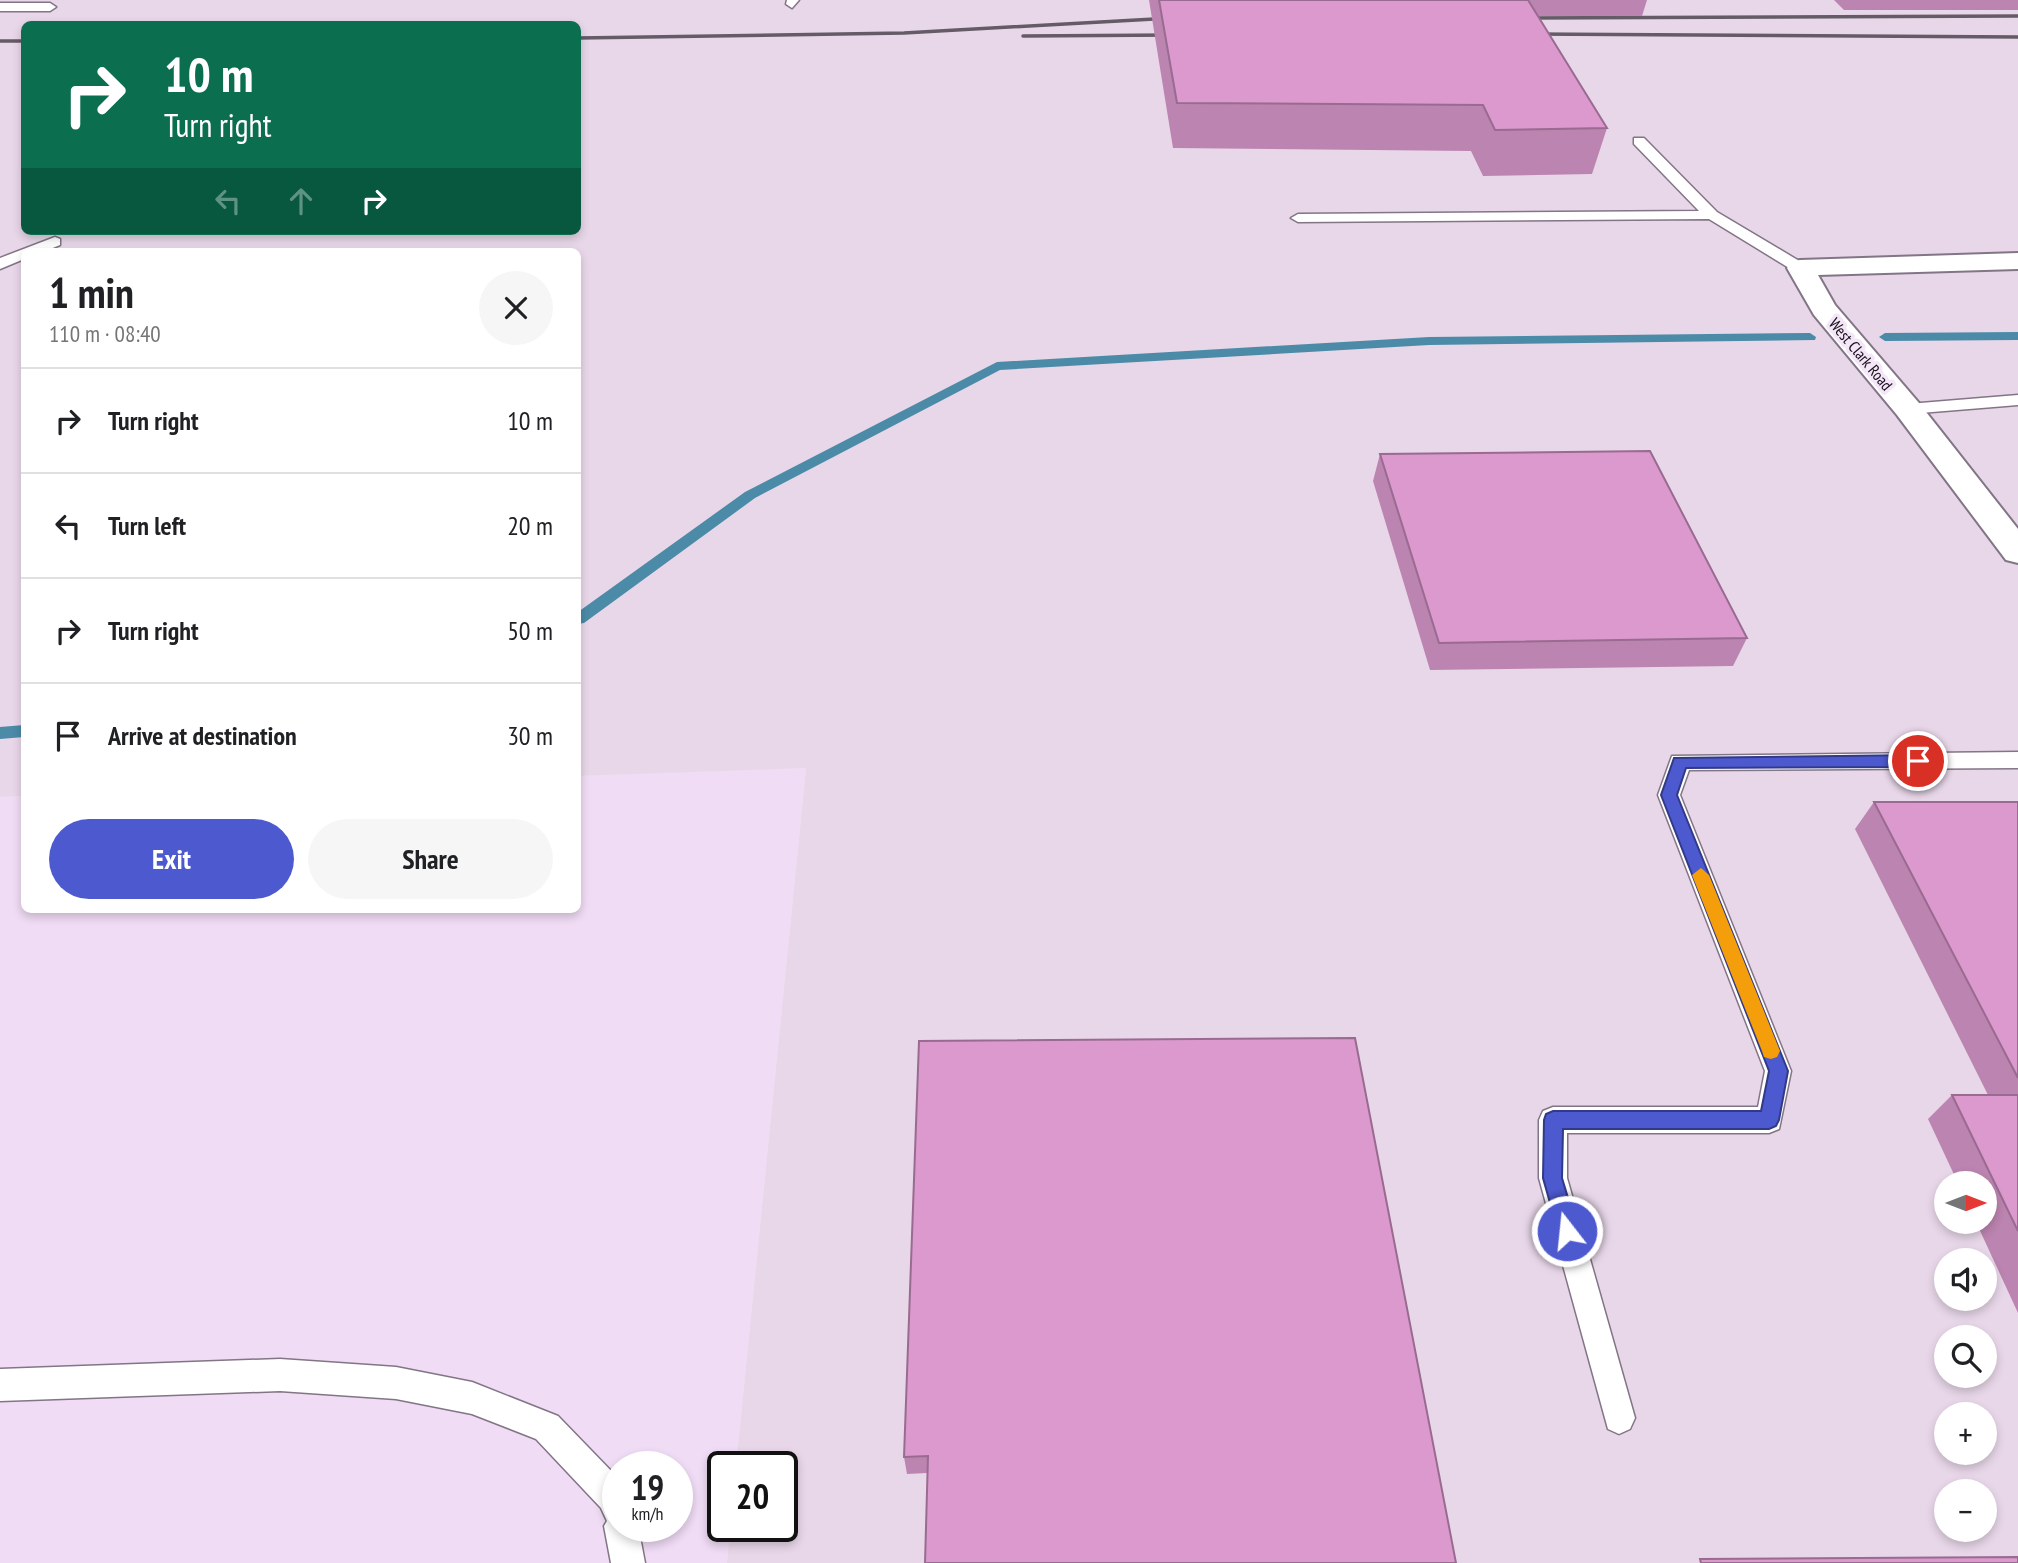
<!DOCTYPE html>
<html lang="en">
<head>
<meta charset="utf-8">
<style>
  body { margin:0; font-family:"PT Sans Narrow",sans-serif; background:#f6f6f6; color:#202124; height:100vh; display:flex; flex-direction:column; font-size:26px; white-space:nowrap }
  * { box-sizing:border-box; margin:0 }
  p { font-size:23px; color:#757577 }
  .icon { flex:none; width:38px; height:38px; fill:none; stroke:currentColor; stroke-width:2; stroke-linecap:round; stroke-linejoin:round }
  .map { position:relative; flex:1; overflow:hidden }
  .details { position:absolute; left:21px; top:248px; width:560px; height:665px; display:flex; flex-direction:column; background:#fff; border-radius:10px; box-shadow:0 4px 10px #0003 }
  .details>* { flex:none }
  .guide { position:absolute; left:21px; top:21px; width:560px; height:214px; border-radius:10px; box-shadow:0 4px 10px #0003; background:#0b6e4f; color:#fff; overflow:hidden }
  .needle { width:46px; rotate:90deg }
  .tools { position:absolute; left:1934px; top:1171px; display:grid; gap:14px }
  .tools a { display:grid; place-items:center; width:63px; height:63px; border-radius:50%; background:#fff; box-shadow:0 4px 10px #0003; font-size:35px }
  .speed { position:absolute; left:602px; top:1451px; display:flex; gap:14px; font-size:35px; font-weight:700; text-align:center }
  .speed>* { display:grid; place-content:center; width:91px; height:91px; border-radius:50%; background:#fff; box-shadow:0 4px 10px #0003; line-height:1 }
  .speed small { font-size:18px; font-weight:400 }
  .speed .limit { border:4px solid #111; border-radius:10px; background:#fff; color:#111 }
  .pin { position:absolute; display:grid; place-items:center; width:60px; height:60px; color:#fff; margin:-30px; border:4px solid #fff; border-radius:50%; box-shadow:0 2px 7px #0007 }
  .me { position:absolute; width:77px; margin:-38px; rotate:344deg; stroke-linejoin:round; filter:drop-shadow(0 0 5px #0008) }
  .turn { display:flex; align-items:center; gap:24px; height:147px; padding:0 28px; font-size:32px }
  .turn .icon { width:91px; height:91px; stroke-width:2.5 }
  .turn b { display:block; font-size:49px; line-height:60px }
  .lanes { display:flex; align-items:center; height:66px; padding:0 28px; background:#0003; justify-content:center; gap:35px; direction:ltr }
  .lanes .off { opacity:.35 }
  .round { display:grid; place-items:center; flex:none; width:74px; height:74px; border-radius:37px; background:#f6f6f6 }
  .headline { display:flex; align-items:center; justify-content:space-between; height:119px; padding:0 28px }
  h1 { font-size:42px; font-weight:700; line-height:52px }
  .cta { display:flex; gap:14px; margin-top:auto; padding:14px 28px }
  .cta a { flex:1; height:80px; border-radius:42px; background:#4d59cf; color:#fff; font-size:28px; font-weight:700; line-height:80px; text-align:center }
  .cta a+a { background:#f6f6f6; color:#202124 }
  ul { padding:0; list-style:none }
  li { display:flex; align-items:center; gap:21px; height:105px; padding:0 28px; border-top:2px solid #e0e0e0 }
  li div { flex:1 }
  li b { display:block; font-size:26px }
  li em { font-style:normal }
  .map>svg:first-child { display:block }
  .built { fill:#f0dcf5; fill-rule:evenodd }
  .industrial { fill:#e8d7e9; fill-rule:evenodd }
  .lines { fill:none; stroke-linecap:round; stroke-linejoin:round }
  .stream { fill:#4b8ba7; fill-rule:evenodd }
  .lane-casing { stroke:#827585; stroke-width:3 }
  .street-casing { stroke:#827585; stroke-width:4 }
  .lane { fill:#fff; fill-rule:evenodd }
  .street { fill:#fff; fill-rule:evenodd }
  .rail { stroke:#645b66; stroke-width:3.5 }
  .wall { fill:#bc84b0 }
  .building { fill:#db99cd; stroke:#996b90; stroke-width:2 }
  .route { fill:#4d59cf; stroke:#323a87; stroke-width:2 }
  .slow { fill:#f59e0b }
  .labels { text-anchor:middle; dominant-baseline:central; stroke-width:7; stroke-linejoin:round; paint-order:stroke }
  .far-street-label { font-size:16px; fill:#140f15; stroke:#f4e6f8 }
</style>
</head>
<body>
<div class="map">
<svg width="2018" height="1563" viewBox="0 0 2018 1563">
  <rect width="100%" height="100%" fill="#f4e6f8"/>
  <path class="built" d="M806,767l-70,699h-13v60h7l-3,37h-727v-766l24,-1v114h554v-134zM618,1466h59v60h-59z"/>
  <path class="industrial" d="M0,0h2018v1563h-1291l3,-37h52v-60h-46l70,-698 -228,8v-524h-554v544l-24,1zM24,24h554v207h-554zM1946,1183h38v39h-38zM1946,1260h38v38h-38zM1946,1337h38v39h-38zM1946,1414h38v38h-38zM1946,1491h38v39h-38z"/>
  <g class="lines">
    <path class="stream" d="M2018,332v8l-133,1 -6,-4 6,-4z
      M1810,333l6,4 -1,3 -386,5 -429,25 -245,128 -171,125 -6,1v-12l167,-120 252,-130 432,-25z
      M24,725v12l-24,2v-12z"/>
    <g class="lane-casing">
      <path id="lane" d="M787,0h12l-7,8 -6,-4z
        M0,3h50l6,4 -6,4h-50z
        M1634,138h10l73,74 89,53v6h-12l-85,-52 -411,3 -7,-4 7,-4 401,-3 -65,-67z
        M55,237l5,2v6l-17,7h-19v7l-24,10v-11z
        M2018,395v10l-110,9 -9,-5 9,-5z
        M2018,752v16l-329,2 -9,25 111,276 -12,58 -10,4h-202v45l68,240 -5,11 -11,5 -11,-5 -69,-251v-58l4,-9 10,-4h205l7,-36 -107,-276 14,-39z
        M280,1359l116,8 76,15 86,34 60,62v48h20l7,37h-34l-7,-37 3,-5 -6,-13 -65,-69 -64,-25 -76,-15 -116,-8 -280,10v-32z"/>
    </g>
    <g class="street-casing">
      <path id="street" d="M2018,253v16l-200,6 17,30 84,98 99,126v34l-12,-3 -109,-145 -83,-100 -27,-47 4,-6 9,-2z"/>
    </g>
    <use href="#lane" class="lane"/>
    <use href="#street" class="street"/>
    <path class="rail" d="M1518,18l500,-2
      M1530,34l488,3
      M1023,36l150,-1
      M578,38l326,-5 268,-15
      M0,41h24"/>
  </g>
  <path class="wall" d="M1149,0h498l-5,16h-104l69,112 -15,46 -109,2 -12,-25 -298,-3z
    M1834,0h184v10h-174z
    M1380,454l367,184 -14,28 -303,4 -57,-189z
    M1874,802h144v511l-42,-91h8v-39h-26l-30,-64 24,-24h36l-133,-266z
    M919,1041l537,522 -529,-90 -20,1 -3,-17z"/>
  <path class="building" d="M1159,0h369l79,128 -112,2 -12,-25 -306,-2z
    M1650,451l97,187 -308,5 -59,-189z
    M1874,802h144v276z
    M1355,1038l101,525h-531l3,-107 -24,1 15,-416z
    M1952,1095h66v136z
    M2018,1557v6h-317l-1,-4z"/>
  <path class="route" d="M1918,755l8,6 -8,6 -232,1 -9,27 111,276 -9,49 -3,6 -7,3h-206l-1,49 16,53 -3,7 -8,3 -7,-3 -17,-60 1,-58 2,-6 7,-3h208l8,-40 -108,-276 13,-37z"/>
  <path class="slow" d="M1701,868l8,7 71,176 -3,6 -6,2 -7,-2 -2,-6 -70,-176z"/>
  <g class="labels">
    <g class="far-street-label">
      <text transform="translate(1861 354) rotate(50)">West Clark Road</text>
    </g>
  </g>
</svg>
<div class="tools">
<a><svg class="needle" viewBox="-14 -14 28 28"><path d="M0-13l5 13h-10z" fill="#e53935"/><path d="M0 13l5-13h-10z" fill="#757577"/></svg></a>
<a><svg class="icon" aria-label="sound" viewBox="0 0 24 24"><path d="M4 9h4l5-4v14l-5-4H4zM17 9q2 3 0 6"/></svg></a>
<a><svg class="icon" aria-label="search" viewBox="0 0 24 24"><circle cx="10" cy="10" r="6"/><path d="M15 15l6 6"/></svg></a>
<a>+</a>
<a>−</a>
</div>
<div class="speed"><div>19<small>km/h</small></div><div class="limit">20</div></div>
<div class="pin" style="left:1918px;top:761px;background:#d93025"><svg class="icon" aria-label="arrive" viewBox="0 0 24 24"><path d="M6 21V4h12l-3 4 3 4H6"/></svg></div>
<svg class="me" style="left:1567px;top:1231px" viewBox="-20 -20 40 40"><circle r="17" fill="#4d59cf" stroke="#fff" stroke-width="3"/><path d="M0-11L8 9 0 5-8 9z" fill="#fff"/></svg>
<div class="guide">
<div class="turn"><svg class="icon" aria-label="right" viewBox="0 0 24 24"><path d="M7 20v-9h11M14 6l5 5-5 5"/></svg><div><b>10 m</b>Turn right</div></div>
<div class="lanes"><svg class="icon off" aria-label="left" viewBox="0 0 24 24"><path d="M17 20v-9H6M10 6l-5 5 5 5"/></svg><svg class="icon off" aria-label="ahead" viewBox="0 0 24 24"><path d="M12 20V5M6 11l6-6 6 6"/></svg><svg class="icon" aria-label="right" viewBox="0 0 24 24"><path d="M7 20v-9h11M14 6l5 5-5 5"/></svg></div>
</div>
<section class="details">
<div class="headline"><div><h1>1 min</h1><p>110 m · 08:40</p></div><a class="round"><svg class="icon" aria-label="close" viewBox="0 0 24 24"><path d="M6 6l12 12M18 6L6 18"/></svg></a></div>
<ul>
<li><svg class="icon" aria-label="right" viewBox="0 0 24 24"><path d="M7 20v-9h11M14 6l5 5-5 5"/></svg><div><b>Turn right</b></div><em>10 m</em></li>
<li><svg class="icon" aria-label="left" viewBox="0 0 24 24"><path d="M17 20v-9H6M10 6l-5 5 5 5"/></svg><div><b>Turn left</b></div><em>20 m</em></li>
<li><svg class="icon" aria-label="right" viewBox="0 0 24 24"><path d="M7 20v-9h11M14 6l5 5-5 5"/></svg><div><b>Turn right</b></div><em>50 m</em></li>
<li><svg class="icon" aria-label="arrive" viewBox="0 0 24 24"><path d="M6 21V4h12l-3 4 3 4H6"/></svg><div><b>Arrive at destination</b></div><em>30 m</em></li>
</ul>
<div class="cta"><a>Exit</a><a>Share</a></div>
</section>
</div>
</body>
</html>
